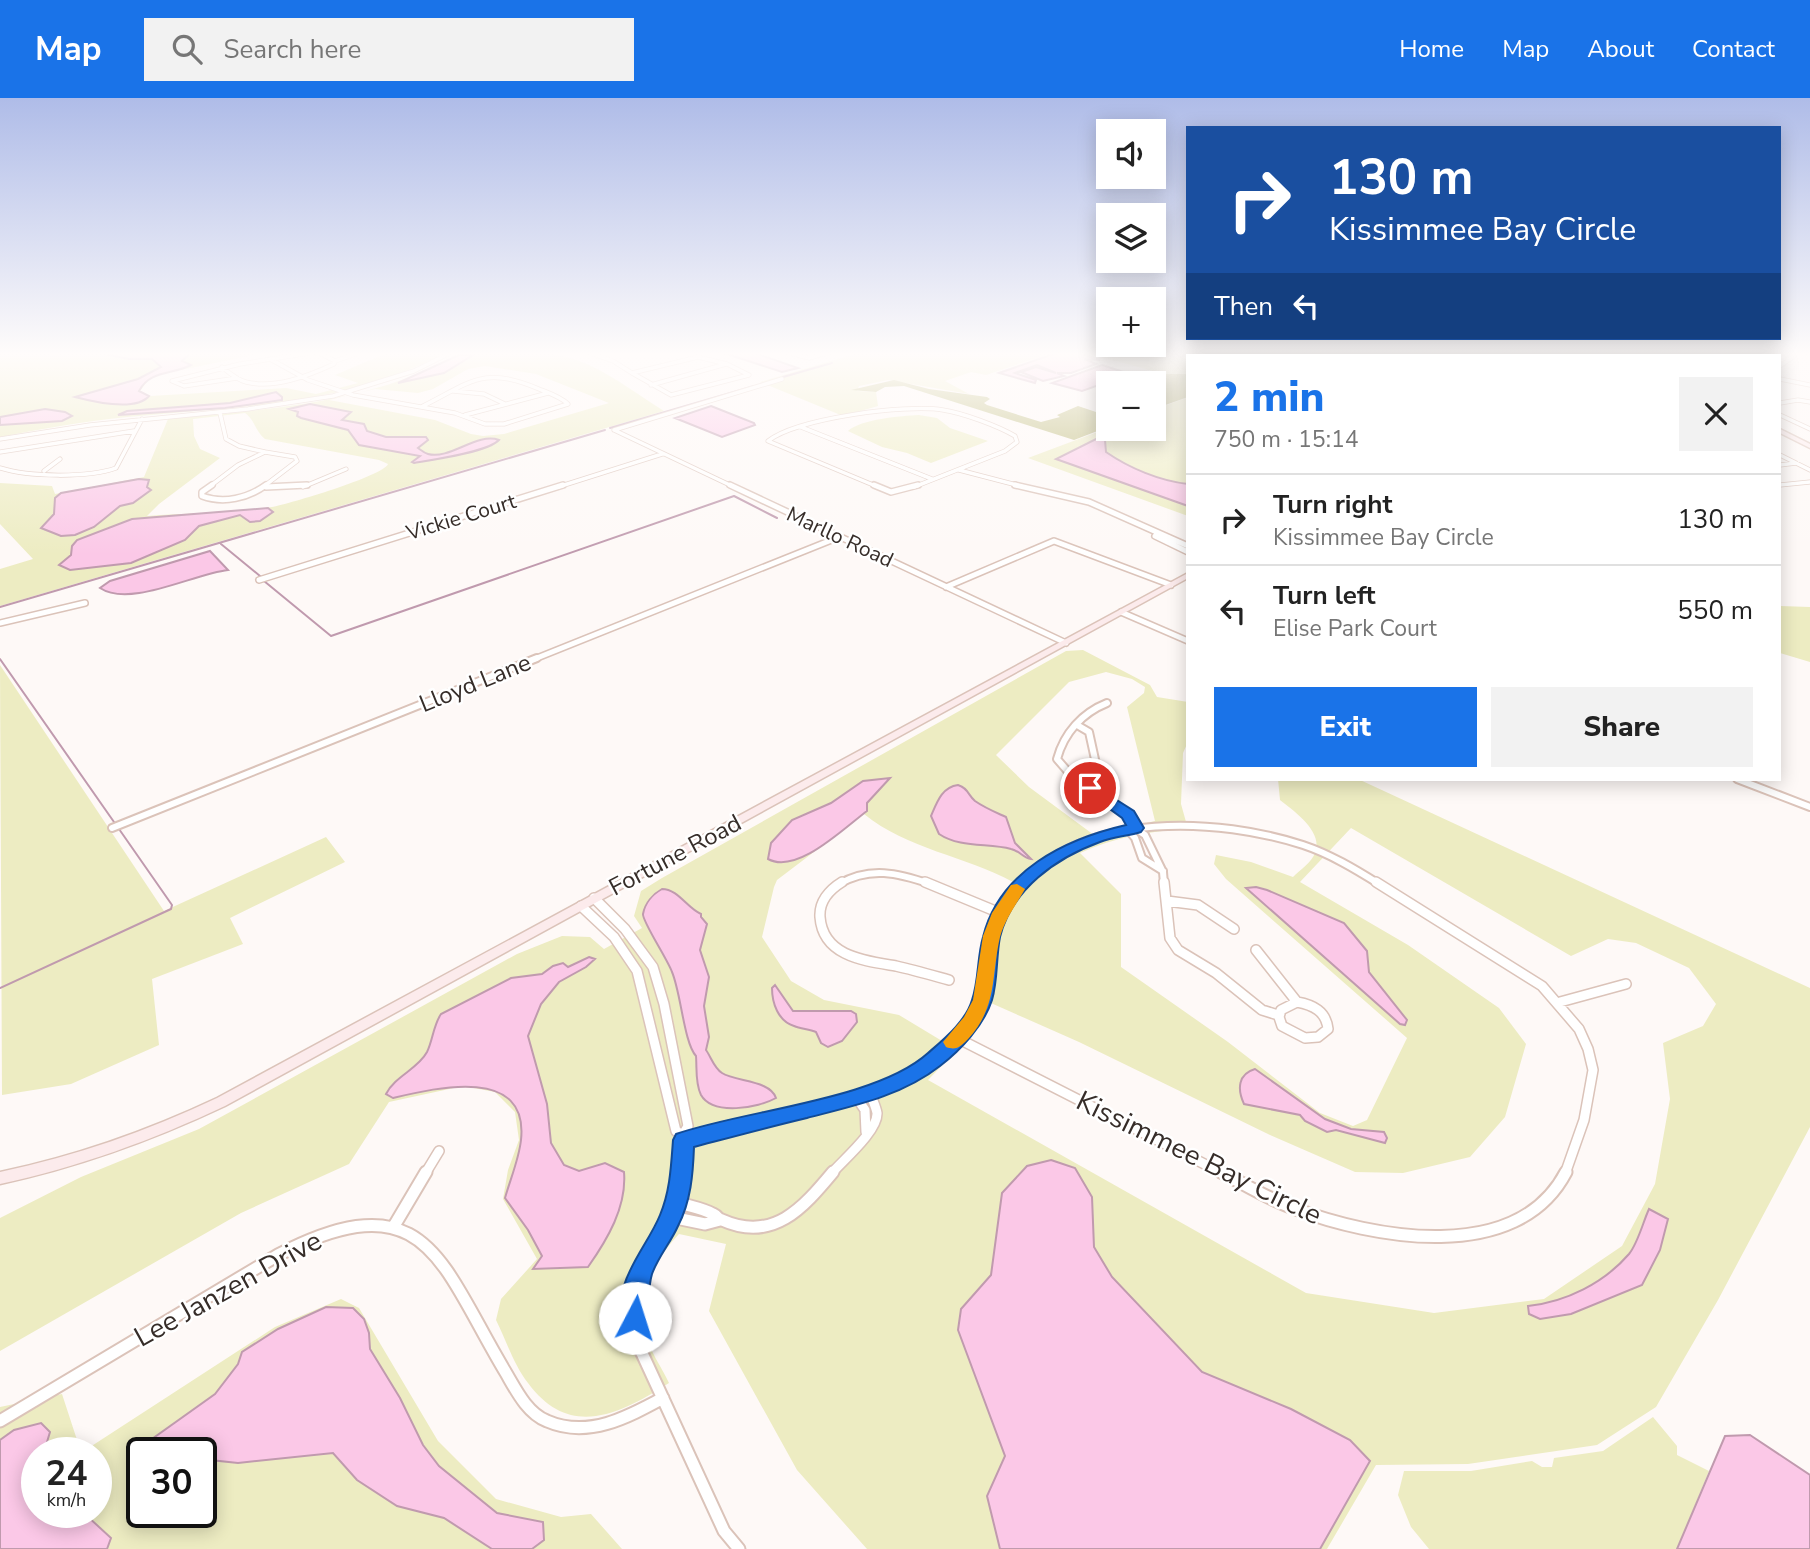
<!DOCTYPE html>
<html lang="en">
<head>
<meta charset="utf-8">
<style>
  body { margin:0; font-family:"Nunito Sans",sans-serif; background:#f2f2f2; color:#222; height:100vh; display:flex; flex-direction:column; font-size:26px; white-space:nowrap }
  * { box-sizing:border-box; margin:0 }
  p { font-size:23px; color:#767676 }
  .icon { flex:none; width:38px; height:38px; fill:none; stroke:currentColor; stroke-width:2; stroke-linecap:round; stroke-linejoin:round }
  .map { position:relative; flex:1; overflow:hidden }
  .panel { position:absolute; left:1186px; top:256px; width:595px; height:427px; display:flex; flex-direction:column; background:#fff; border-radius:0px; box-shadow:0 4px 18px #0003 }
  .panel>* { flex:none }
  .guide { position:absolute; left:1186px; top:28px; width:595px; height:214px; border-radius:0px; box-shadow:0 4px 18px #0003; background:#1a4fa0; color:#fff; overflow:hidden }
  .buttons { position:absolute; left:1096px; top:21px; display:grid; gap:14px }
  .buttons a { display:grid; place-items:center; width:70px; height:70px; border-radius:0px; background:#fff; box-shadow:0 4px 18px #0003; font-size:35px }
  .speed { position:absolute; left:21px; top:1339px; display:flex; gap:14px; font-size:35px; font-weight:700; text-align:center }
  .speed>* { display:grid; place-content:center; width:91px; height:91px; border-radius:50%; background:#fff; box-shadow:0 4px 18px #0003; line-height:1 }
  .speed small { font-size:18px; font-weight:400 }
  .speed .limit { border:4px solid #111; border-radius:10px; background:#fff; color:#111 }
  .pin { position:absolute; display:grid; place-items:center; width:60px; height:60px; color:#fff; margin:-30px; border:4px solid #fff; border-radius:50%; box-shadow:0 2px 7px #0007 }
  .me { position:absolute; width:77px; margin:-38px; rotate:5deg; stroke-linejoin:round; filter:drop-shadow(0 0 5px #0008) }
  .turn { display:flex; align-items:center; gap:24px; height:147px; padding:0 28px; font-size:32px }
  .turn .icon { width:91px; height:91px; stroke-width:2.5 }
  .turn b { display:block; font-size:49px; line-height:60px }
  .then { display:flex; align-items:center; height:66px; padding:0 28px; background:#0003; gap:14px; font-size:26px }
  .round { display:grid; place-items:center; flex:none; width:74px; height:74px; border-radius:0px; background:#f2f2f2 }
  .head { display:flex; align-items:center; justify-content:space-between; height:119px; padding:0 28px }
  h1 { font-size:42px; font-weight:800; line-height:52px; color:#1a73e8 }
  .button { display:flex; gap:14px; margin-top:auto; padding:14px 28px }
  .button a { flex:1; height:80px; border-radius:0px; background:#1a73e8; color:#fff; font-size:28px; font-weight:800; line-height:80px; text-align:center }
  .button a+a { background:#f2f2f2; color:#222 }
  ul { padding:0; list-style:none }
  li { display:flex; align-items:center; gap:21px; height:91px; padding:0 28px; border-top:2px solid #e0e0e0 }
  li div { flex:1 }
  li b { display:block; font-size:26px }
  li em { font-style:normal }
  header { display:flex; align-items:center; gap:42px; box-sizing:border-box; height:98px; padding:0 35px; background:#1a73e8; color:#fff }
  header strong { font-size:33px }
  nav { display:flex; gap:38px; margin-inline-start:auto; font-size:24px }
  .search { width:490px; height:63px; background:#f2f2f2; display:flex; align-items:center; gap:18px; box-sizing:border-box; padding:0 24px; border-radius:0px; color:#767676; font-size:26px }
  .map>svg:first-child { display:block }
  .green { fill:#edecc2; fill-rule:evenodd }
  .forest { fill:#bbb876 }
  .water { fill:#fbc8e7; stroke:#c09aae; stroke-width:2 }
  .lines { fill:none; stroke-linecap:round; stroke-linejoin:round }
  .stream { stroke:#c09aae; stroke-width:2 }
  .street-far4-casing { stroke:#dbc3b9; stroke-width:5 }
  .street-far3-casing { stroke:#dbc3b9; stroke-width:8 }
  .street-far2-casing { stroke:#dbc3b9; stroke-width:10 }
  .street-far1-casing { stroke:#dbc3b9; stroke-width:12 }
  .street-casing { stroke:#dbc3b9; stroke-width:15 }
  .secondary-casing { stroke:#dbc3b9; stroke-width:3 }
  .street-far4 { stroke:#fff; stroke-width:3.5 }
  .street-far3 { stroke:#fff; stroke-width:5 }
  .street-far2 { stroke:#fff; stroke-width:6 }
  .street-far1 { stroke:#fff; stroke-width:9 }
  .street { stroke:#fff; stroke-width:11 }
  .secondary { fill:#fcebec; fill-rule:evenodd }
  .route { fill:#1a73e8; stroke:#114b97; stroke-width:2 }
  .slow { fill:#f59e0b }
  .labels { text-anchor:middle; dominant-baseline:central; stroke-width:5; stroke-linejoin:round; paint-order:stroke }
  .far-street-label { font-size:21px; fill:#362d29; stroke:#fff }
  .street-label { font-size:24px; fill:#362d29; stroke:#fff }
  .near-street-label { font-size:28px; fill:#362d29; stroke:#fff }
</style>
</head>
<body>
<header>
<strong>Map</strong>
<div class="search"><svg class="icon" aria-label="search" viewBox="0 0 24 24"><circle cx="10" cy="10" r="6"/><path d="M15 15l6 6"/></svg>Search here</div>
<nav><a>Home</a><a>Map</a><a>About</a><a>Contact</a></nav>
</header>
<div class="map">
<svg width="1810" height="1451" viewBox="0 0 1810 1451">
  <rect width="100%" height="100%" fill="#fef9f7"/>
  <path class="green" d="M0,254h49l4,3 45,-3 1,3 6,-3h163l-107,22 -12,5 -9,12 10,5 136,-8 30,6 42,-11 -23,-8 54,-23h57c-97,54 -212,55 -319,65 -42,4 -85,12 -127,20z
    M460,254c43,0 89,-5 129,13 26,12 51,31 75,46l-664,195v-37l33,-10 -33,-35v-41l52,3 3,8 89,-17 24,-58c91,-9 213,-16 292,-67zM485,268l51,8 73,29 -105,31 -21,2 -12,-2 -36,-14 -106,-20 46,-11 43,4 15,-4 35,-20zM245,315c10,7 10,18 20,26l114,21 9,4c-5,12 -99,40 -116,43 -41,6 -83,6 -125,9l12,-12 61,-46 -20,-9 -6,-13 -1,-17z
    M861,254h193l-68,23 -15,-3 -26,9 24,13 -81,-14 -29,6 -2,5 19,1 2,14 -35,10 -83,-34z
    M1083,254h254l-1,1 3,2h-151v19h-24z
    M1186,300h2v118l-160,-58 80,-30 45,1v-19z
    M919,317l18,3 13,10 38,13 -57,22 -24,-10 -25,-6 -34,-16c13,-12 53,-15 71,-16z
    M1780,508l30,1v55l-30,-9z
    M1083,552l67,35 7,12 31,5v40l-5,11 -2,51 7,25c-38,2 -73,8 -108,24l41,41v73l107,75 92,71 33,13 14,-6 40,-82 -181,-159 -12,-15 2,-9 35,7 42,15c7,-7 19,-15 22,-24 9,-21 -21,-42 -35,-53l-2,-21h80l452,209v139l-92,173 -62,107 -59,38 -129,19 -92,1 -49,84h-460l-70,-79 -88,-159 17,-67 -47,-10c-25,26 -42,63 -33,100 3,16 16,34 23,49 -49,31 -99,57 -141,0 -14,-18 -22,-43 -32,-63l5,-21 36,-40 -34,-60 5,-29 11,-30 -4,-28 -20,-20 -32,-6 -74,16 -40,62 -108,49 -241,138v-133l81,-41 118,-48 318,-175 45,-18 28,1 14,12 38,-21 -8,-12 7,-25 21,-13 404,-227zM1106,574l26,7 13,8 -1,6 -17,14 28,114 -61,14 -65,-48 -33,-32 73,-73zM864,716c43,35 101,42 149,68l-25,42 -13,72 104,46 191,93 85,37 48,1 67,-16 35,-40 21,-73 -27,-36 -91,-63 -108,-63 51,-54 220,128 37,-17 28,4 53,25 27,36 -13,22 -40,17 7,56 -15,85 -33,62 -78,53 -110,14 -128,-20 -378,-213 29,-30 -58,-35 -75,-15 -33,-19 -29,-44 12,-50 3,-7z
    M0,567l164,246 162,-74 19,25 -115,56 13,26 -91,35 7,66 -88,39 -69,11z
    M341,1201l18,9 79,133 58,58 65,18 30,-3 31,35h-622v-142l62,-13 17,52 8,3 188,-122zM37,1354h59v60h-59zM142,1354h59v60h-59z
    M1653,1319l24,29v9l32,16 -32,78h-248l-18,-22 -13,-32 6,-24h67l61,-10 10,6h10l2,-9 49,-7z"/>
  <path class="forest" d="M1164,276h24v23l-31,11 -4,-2v-23h-14z
    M894,282l35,9 58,8 3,2 -6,4 3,2 54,17 19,-5 -3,-2 21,-9 30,10v11l-34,13 -170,-54 -19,1 -9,5 -25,-2z"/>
  <path class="water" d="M116,254h75l-9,9 9,4c-19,10 -41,5 -52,26l10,5c-14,16 -55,6 -74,1l63,-18 23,-12 -9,-8h-23l-20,-4z
    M721,254h31l46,16 -16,4z
    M1059,254h17l24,8 -15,-1 11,5 -25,9h-14l7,3 -21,5 -22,-9 15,-5 20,6 -19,-8 -22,8 21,7 -1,3 -36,-10z
    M459,257h14l-29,18 -46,10z
    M1102,267l28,9 -48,17 -30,-8z
    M276,294l6,5v3l-57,8 -107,7 9,-4 103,-8z
    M310,306l41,8 -9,8 22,4 3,7 19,6h40l2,3 -10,8c3,2 6,5 10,6 22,6 49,-22 71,-14 -11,12 -67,20 -85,23l-2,-1 8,-6 -61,-11 -11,-15 -47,-12 -4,-2 1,-4 -9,-3z
    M711,308l43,17 1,2 -33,12 -47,-19z
    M45,311l20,3 7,4 -10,5 -62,4v-8z
    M1096,341l9,1 1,12c23,16 54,29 82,32v22l-132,-47z
    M139,381l10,1 -2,7 4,3 -18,13 -13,3 -26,21 -19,8 -14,1 -20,-8 13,-14 1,-16 6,-5z
    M268,410l5,4 -13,9 -10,1 -10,-7 -41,11 -14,14 -54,23 -61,7 -11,-5 12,-10 1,-9 5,-6 55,-21z
    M210,453l18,19c-35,4 -98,38 -128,18l10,-7z
    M890,680l-23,25v8c-23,17 -70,64 -99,48l3,-16 21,-23 39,-17 32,-22z
    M958,687c10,3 10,10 17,16 10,7 20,11 31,16l9,26 16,16c-8,-1 -11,-8 -20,-10 -23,-6 -51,-1 -72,-15l-8,-18c6,-14 11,-29 27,-31z
    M1256,789l11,3 77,33 23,28 2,21 38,48 -2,5 -5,-1 -154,-136z
    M662,791c16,0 25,19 39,25v3l6,7 -7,26 9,27 -5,29 5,31 -3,13c5,7 8,18 16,23 14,9 48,7 54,25 -18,10 -63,18 -75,-3 -6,-12 -4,-27 -5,-39 -12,-13 -15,-63 -24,-84 -4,-12 -30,-51 -29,-58 2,-11 10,-20 19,-25z
    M589,859l6,2 -9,8 -27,15 -18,22 -13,32 19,68 4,39 13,22 15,6 26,-8 19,9c3,35 -17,68 -36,95l-55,2 9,-13 -14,-26 -23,-32c5,-18 14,-39 16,-58 8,-75 -86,-52 -128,-42l-7,-4c9,-18 32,-25 41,-42 6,-12 6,-26 14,-38l70,-36 31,-4 11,-8 10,-3 5,4z
    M775,887l18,26h58l5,3 1,8 -15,19 -14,6 -7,-4 -5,-11c-7,-3 -15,-3 -22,-6 -16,-5 -22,-23 -22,-38z
    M1255,971l70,50 26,10 33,3 3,6 -2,5 -49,-13 -9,2 -22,-11 -5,-6 -56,-11c-7,-15 -6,-30 11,-35z
    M1051,1062l24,8 17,29 2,50 18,30 90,95 89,37 59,31 20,21 -50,88h-320l-13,-53 18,-40 -47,-126 3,-21 30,-34 11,-82 25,-27z
    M1649,1111l19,10 -8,31 -18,35 -71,29 -31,5 -11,-5 -1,-8c38,-4 76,-23 101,-52 9,-11 14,-32 20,-45z
    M326,1209l27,1 11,11 5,14 1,16 30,49 23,47 16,21 58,47 46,9 1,18 -12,9h-40l-48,-31 -47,-12 -40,-26 -24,-27 -95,10 -37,-4v-7h-58l9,-13 63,-45 23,-30 4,-12 36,-23z
    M41,1325l9,9 -6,20h-7v15l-4,7 4,38h8l4,8 37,-5 25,23 -4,11h-107v-109l14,-10z
    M1750,1337l60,40v74h-133l48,-113z"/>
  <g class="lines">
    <path class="stream" d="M783,279l49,-14
      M610,330l144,-42
      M221,446l39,32
      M264,483l67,55 403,-140 43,22
      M0,509l605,-177
      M0,561l114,163
      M0,890l171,-79 1,-4 -53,-76"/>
    <g class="street-far4-casing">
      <path id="street-far4" d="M588,254l25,9 19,12
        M786,254l23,6 22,-6
        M1360,254l15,3
        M1481,254l3,3
        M1807,254l3,1
        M698,259l29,7 22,11 -78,20 -39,-22z
        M270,261l38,21 45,15 102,18 30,11h19l64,-20c-7,-7 -19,-11 -29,-15 -55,-24 -68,-7 -116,17
        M335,263l26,-9
        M1780,268l20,-14
        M222,269c7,6 15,13 24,15 29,7 62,-6 88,-18l1,-3
        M237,280l-53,8 -12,-5 68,-17 70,-11h9l16,8
        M1780,281l30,6
        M651,287l75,-21
        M453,293l31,3 21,10
        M1780,305l18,-3 12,2
        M220,315l6,26 13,7 26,6
        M465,317l83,-22
        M1780,317l30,14
        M801,329l131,52
        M614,332l120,57
        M614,332l168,-51
        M0,341l90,-14 158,-16 85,-13 81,-25 38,-19
        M0,354l134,-21
        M1780,357l30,15
        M1780,367l16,-2
        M0,370c28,9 88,10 116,0l26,-49
        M959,372l65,17
        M44,373l16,-12
        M1780,387l30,-3
        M209,389l29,-22 27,-13
        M263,389l34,-26 -2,-4 -30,-5
        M303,389l43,-18
        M558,389l104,-33
        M878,389l-110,-46c29,-23 138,-37 175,-31 20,3 55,16 72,26l2,6 -12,9 -91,36"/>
    </g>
    <g class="street-far3-casing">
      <path id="street-far3" d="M212,387l-10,7v4c22,8 46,2 64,-11
        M730,387l336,158
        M874,387l17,7 27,-7
        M1015,387l74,17 99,44
        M266,389l41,-2
        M1155,438l33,16
        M259,482l304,-95
        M946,489l108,-46 117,44
        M1121,514l67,29
        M0,525l85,-20
        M532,562l307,-123"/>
    </g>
    <g class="street-far2-casing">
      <path id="street-far2" d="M1107,605c-25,10 -43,30 -50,56l13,15 58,41 8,14 9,6 18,37 1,12
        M1077,627l12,7 9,41 -1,10 -7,5
        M1737,681l73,28
        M112,730l425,-170
        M1128,732l7,8 7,20 21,13
        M839,786c31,-18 59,-11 91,0
        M1022,786c64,-74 197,-66 281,-39 27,9 52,24 76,39"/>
    </g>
    <g class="street-far1-casing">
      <path id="street-far1" d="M842,784c-13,8 -23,20 -22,35 3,40 46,44 76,49 18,4 35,9 53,14
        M925,784l75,31
        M1164,784l6,56 8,12 38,23 46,37 16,5
        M1376,784l166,104 37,43 9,20 5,21 -9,50 -19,54
        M594,800l31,31 28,38 11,37 24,122 -5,9
        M1167,803l31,4 36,24
        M581,808l33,31 23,34 39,160 7,4 -1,39
        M1256,852l41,52
        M1297,904c16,3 29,9 31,27l-10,8 -13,1 -23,-12 -3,-9 2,-7z
        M1560,904l66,-18
        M957,940l267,136
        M856,999l9,13 1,22
        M684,1042l182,-46 35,-14 32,-19 39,-40 10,-21 10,-64 8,-23 23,-31
        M425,1076l14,-23
        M831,1076c11,-13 47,-43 46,-61 -1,-6 -5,-14 -7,-21"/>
    </g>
    <g class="street-casing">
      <path id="street" d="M682,1074l-13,49 -27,47 -8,31 1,39 89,193 15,18
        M1221,1074c23,12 47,27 72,36 79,30 224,58 273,-36
        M676,1104c12,4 26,6 37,12 6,3 3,4 9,6 51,23 81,-12 111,-48
        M671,1119l34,7 15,-4
        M394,1128l32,-54
        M0,1323l278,-166c149,-77 162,8 228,118 10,17 21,40 41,48 41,18 81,-4 116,-23"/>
    </g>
    <g class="secondary-casing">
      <path id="secondary" d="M1590,254h6l-6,3h-5z
        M1605,254h6l-7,3h-6z
        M1780,331l30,15v4l-30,-15z
        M1188,475v5l-963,528c-72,34 -146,61 -225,78v-12c76,-16 147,-41 217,-74z"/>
    </g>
    <use href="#street-far4" class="street-far4"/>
    <use href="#street-far3" class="street-far3"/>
    <use href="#street-far2" class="street-far2"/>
    <use href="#street-far1" class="street-far1"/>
    <use href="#street" class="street"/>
    <use href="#secondary" class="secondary"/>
  </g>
  <linearGradient id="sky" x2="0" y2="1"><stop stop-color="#afbce8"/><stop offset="0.56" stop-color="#fffcfb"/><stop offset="1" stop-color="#fffcfb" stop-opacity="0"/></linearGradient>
  <rect width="1810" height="457" fill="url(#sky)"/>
  <path class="route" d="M1090,685l44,28 10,17 -3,4c-13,4 -28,5 -41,10 -44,16 -88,47 -100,95 -4,20 -2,43 -8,63 -8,25 -31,50 -52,66 -38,30 -87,40 -133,52 -38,9 -75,19 -113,29 -1,27 -3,54 -16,79 -7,16 -20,31 -26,48 -5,17 -2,38 -9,52l-8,4 -9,-4c-18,-41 20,-76 34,-111 10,-24 11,-48 13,-75l3,-6c69,-24 200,-34 252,-81 16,-14 38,-32 44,-53 7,-20 5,-43 11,-63 16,-66 82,-98 143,-112l-4,-7 -37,-27 -2,-3 2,-4z"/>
  <path class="slow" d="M1017,786l8,5c-9,16 -20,30 -25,48 -9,39 -2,68 -31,101 -8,8 -12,13 -23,9l-3,-5 21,-25 9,-17 10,-64 9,-23 19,-28z"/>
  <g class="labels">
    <g class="far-street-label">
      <text transform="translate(461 419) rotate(-17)">Vickie Court</text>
      <text transform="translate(840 439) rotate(25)">Marllo Road</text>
    </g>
    <g class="street-label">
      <text transform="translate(475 585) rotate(-22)">Lloyd Lane</text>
      <text transform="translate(675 757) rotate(-28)">Fortune Road</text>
    </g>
    <g class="near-street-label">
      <text transform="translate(1199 1060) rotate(26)">Kissimmee Bay Circle</text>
      <text transform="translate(228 1191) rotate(-29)">Lee Janzen Drive</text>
    </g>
  </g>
</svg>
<div class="buttons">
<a><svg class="icon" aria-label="sound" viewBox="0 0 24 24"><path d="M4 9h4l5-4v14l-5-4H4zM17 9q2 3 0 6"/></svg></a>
<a><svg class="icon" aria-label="layers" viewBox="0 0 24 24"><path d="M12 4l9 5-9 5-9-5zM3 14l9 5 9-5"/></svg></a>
<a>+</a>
<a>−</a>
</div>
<div class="speed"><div>24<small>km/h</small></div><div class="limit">30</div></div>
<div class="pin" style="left:1090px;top:690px;background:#d93025"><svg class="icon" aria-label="arrive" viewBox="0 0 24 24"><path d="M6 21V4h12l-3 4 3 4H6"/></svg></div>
<svg class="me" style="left:635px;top:1220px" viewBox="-20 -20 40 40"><circle r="19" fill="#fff"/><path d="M0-13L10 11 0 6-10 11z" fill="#1a73e8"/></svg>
<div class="guide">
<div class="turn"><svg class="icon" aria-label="right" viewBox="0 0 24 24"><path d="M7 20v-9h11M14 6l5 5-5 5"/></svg><div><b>130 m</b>Kissimmee Bay Circle</div></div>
<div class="then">Then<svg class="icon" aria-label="left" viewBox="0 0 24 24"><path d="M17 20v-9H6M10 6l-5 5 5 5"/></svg></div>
</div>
<section class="panel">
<div class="head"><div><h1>2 min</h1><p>750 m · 15:14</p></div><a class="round"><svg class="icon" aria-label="close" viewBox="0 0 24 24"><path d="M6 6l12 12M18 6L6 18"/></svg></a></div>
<ul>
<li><svg class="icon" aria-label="right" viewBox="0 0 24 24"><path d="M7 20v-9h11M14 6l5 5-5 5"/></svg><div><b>Turn right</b><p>Kissimmee Bay Circle</p></div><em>130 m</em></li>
<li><svg class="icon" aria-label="left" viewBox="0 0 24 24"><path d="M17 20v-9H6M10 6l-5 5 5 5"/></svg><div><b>Turn left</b><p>Elise Park Court</p></div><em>550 m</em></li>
</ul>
<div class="button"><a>Exit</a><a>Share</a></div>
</section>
</div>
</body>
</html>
